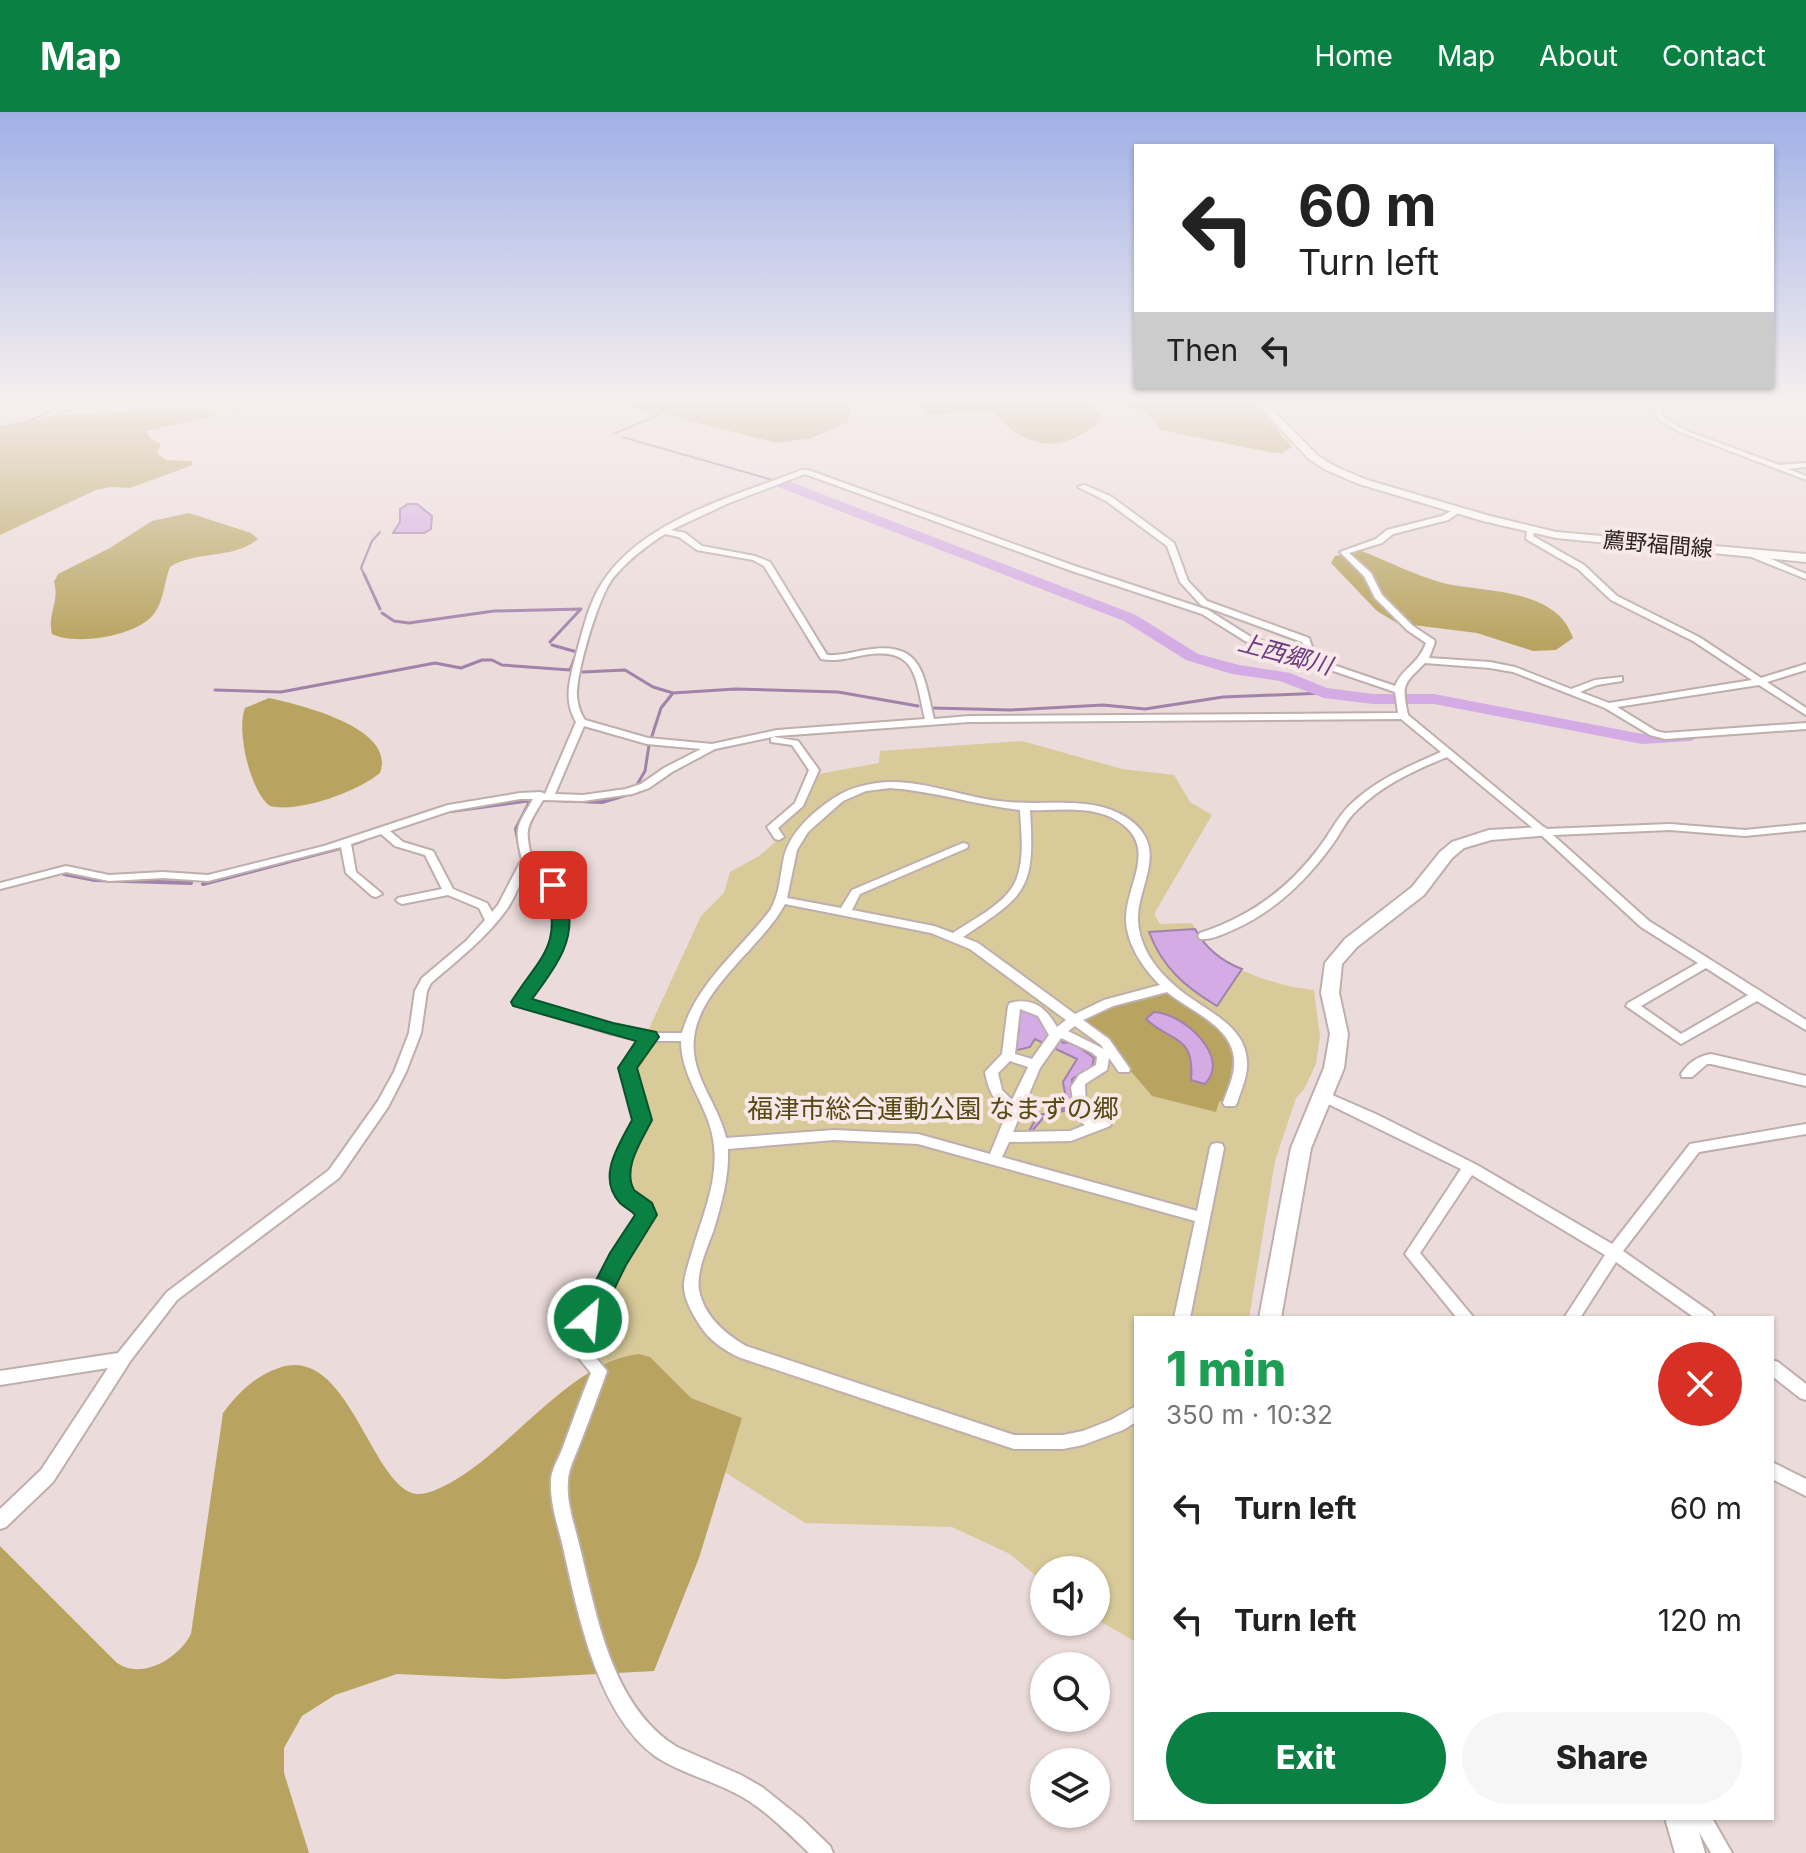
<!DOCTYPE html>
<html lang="en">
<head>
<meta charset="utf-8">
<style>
  body { margin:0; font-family:Inter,"Noto Sans JP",sans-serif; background:#f6f6f6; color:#222; height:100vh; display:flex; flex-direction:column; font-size:30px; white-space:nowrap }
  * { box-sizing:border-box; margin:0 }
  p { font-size:26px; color:#767676 }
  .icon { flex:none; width:44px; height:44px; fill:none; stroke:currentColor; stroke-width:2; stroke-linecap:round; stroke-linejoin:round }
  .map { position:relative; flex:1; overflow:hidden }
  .side { position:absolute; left:1134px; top:1204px; width:640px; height:504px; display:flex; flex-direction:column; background:#fff; border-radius:0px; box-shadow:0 2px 6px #0004 }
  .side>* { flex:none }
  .top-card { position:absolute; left:1134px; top:32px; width:640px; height:244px; border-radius:0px; box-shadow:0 2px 6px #0004; background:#fff; color:#222; overflow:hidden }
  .controls { position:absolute; left:1030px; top:1444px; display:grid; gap:16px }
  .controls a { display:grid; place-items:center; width:80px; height:80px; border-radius:50%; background:#fff; box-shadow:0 2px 6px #0004; font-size:40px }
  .pin { position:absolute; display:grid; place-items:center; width:68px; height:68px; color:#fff; margin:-34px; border-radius:16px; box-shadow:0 4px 12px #0006 }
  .me { position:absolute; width:88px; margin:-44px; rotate:27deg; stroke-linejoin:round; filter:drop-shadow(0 0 6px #0008) }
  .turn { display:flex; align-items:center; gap:28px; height:168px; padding:0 32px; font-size:36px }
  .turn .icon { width:104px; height:104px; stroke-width:2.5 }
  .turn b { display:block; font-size:56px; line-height:68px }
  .then { display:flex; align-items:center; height:76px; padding:0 32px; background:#0003; gap:16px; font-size:30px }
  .round { display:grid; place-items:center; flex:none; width:84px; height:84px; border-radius:42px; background:#f6f6f6 }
  .head { display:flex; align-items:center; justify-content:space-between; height:136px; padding:0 32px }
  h1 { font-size:48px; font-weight:800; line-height:60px; color:#1e9e55 }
  .primary-button { display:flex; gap:16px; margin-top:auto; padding:16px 32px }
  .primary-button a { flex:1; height:92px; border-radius:48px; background:#0b8043; color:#fff; font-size:32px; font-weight:800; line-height:92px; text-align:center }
  .primary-button a+a { background:#f6f6f6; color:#222 }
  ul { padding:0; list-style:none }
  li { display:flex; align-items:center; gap:24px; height:112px; padding:0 32px }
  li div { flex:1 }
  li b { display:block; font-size:30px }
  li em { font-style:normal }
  header { display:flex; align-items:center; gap:48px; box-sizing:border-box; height:112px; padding:0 40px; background:#0b8043; color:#fff }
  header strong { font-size:38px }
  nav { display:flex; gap:44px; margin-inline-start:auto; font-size:28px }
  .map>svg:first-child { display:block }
  .green { fill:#d9ca99 }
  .forest { fill:#b8a460 }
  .water { fill:#d4abe5; stroke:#a182aa; stroke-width:2 }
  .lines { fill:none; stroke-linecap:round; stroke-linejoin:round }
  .stream-far2 { stroke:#a182aa; stroke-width:2 }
  .stream-far1 { stroke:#a182aa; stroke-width:3 }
  .stream { stroke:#a182aa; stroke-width:4 }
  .river { fill:#d4abe5; fill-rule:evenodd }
  .street-casing { stroke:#beafad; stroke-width:4 }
  .secondary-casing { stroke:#beafad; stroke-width:4 }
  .street { fill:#fff; fill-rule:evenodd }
  .secondary { fill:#fff; fill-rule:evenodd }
  .route { fill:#0b8043; stroke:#07532c; stroke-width:2 }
  .labels { text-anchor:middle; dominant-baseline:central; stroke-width:8; stroke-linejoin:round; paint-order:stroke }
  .far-street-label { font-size:22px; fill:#292322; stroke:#f8e8e7 }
  .far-water-label { font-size:24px; font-style:italic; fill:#6d3b80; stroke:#f8e8e7 }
  .park-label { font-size:26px; fill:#574913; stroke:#f8e8e7 }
</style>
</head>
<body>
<header>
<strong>Map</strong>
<nav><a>Home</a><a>Map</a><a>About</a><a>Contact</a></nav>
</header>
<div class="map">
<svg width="1806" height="1741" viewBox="0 0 1806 1741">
  <rect width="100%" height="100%" fill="#ebdbda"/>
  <path class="green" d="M1022,629l100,28 52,6 16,27 22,13 -58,99 6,10 32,-1c4,7 7,16 12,22 21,24 79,43 110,45l6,46 -4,27 -11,25 -9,10 -21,63 -26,157h-113v324l-40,-23v-49h-52v13l-34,-29 -58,-27 -147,-4 -90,-57 -125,-94 -21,-20c18,-49 44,-92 72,-136l-26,-28c-2,-27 12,-47 23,-70l-17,-44 3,-11 23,-30 54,-117 23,-23 6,-21 29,-16 23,-20 -5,-8 24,-21 18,-33 60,-11 1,-12z"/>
  <path class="forest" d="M615,289h237l-4,21 -36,16 -36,5z
    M916,289h171l15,15c-4,9 -10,11 -18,17 -36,21 -64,9 -91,-21l-67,2z
    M1119,289h133l40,46 -10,6 -13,-1 -109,-22 -14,-19 -22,-4z
    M202,296l15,5 -6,4 -65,14 5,8 10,5 -4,9 9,7 25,1 2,4 -63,23 -19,-1 -15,3 -96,45v-107l61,-13z
    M189,401l62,20 7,6c-25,21 -61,11 -88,28 -6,15 -6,35 -17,48 -17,21 -77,31 -101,19 -5,-19 8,-33 2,-52l4,-8 52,-26 42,-27z
    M1362,439c27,11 53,24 81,32 42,10 113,4 130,55l-17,12 -23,1 -56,-18 -80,-10 -20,-12 -46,-48 4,-7z
    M269,586c32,7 128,30 111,75 -23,19 -81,40 -110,33 -20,-15 -34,-75 -25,-98z
    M1167,880c50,39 81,34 57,108l-5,2 -3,10 -64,-16 -23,-27 -16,-26 -29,-24 31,-15z
    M639,1242l11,3 41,41 51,20 -43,140 -45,113 -149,8 -108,-5 -62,21 -33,21 -18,32v25l25,80h-309v-307l117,117c25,17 61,-4 74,-29l32,-221c15,-20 32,-37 56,-45 69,-25 92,119 137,126 12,1 24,-6 34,-11 62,-34 121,-122 189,-129z"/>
  <path class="water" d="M417,392l15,12 -1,13 -7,4h-31l7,-11v-13l8,-5z
    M1195,817c11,20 26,32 47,40l-25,37c-32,-19 -55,-39 -68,-74z
    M1020,896l20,7 23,28 9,-1 22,16 -2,9 -20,12v29l-29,10 -11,13 -2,-2 6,-10 -9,-6c14,1 29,4 40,-8l-4,-23 14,-23 -42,-20 -5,8 -12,3 -4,-4 5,-15 -3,-16z
    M1154,900c28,1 78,44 51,72l-14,-4c4,-46 -20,-37 -45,-61z"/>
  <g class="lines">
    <path class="stream-far2" d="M603,289l39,7 17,7 -46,19
      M0,315l27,-5 48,-21
      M622,325l154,44
      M365,464l-4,-8 11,-27 8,-9"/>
    <path class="stream-far1" d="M364,462l16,35
      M382,501l12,8 15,2 85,-12 87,-2 -31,33
      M583,560l42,-2 28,17 20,6 62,-4 103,3 80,14
      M215,578l66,2 154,-29 26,5 21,-8h10l10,5 68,5 7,-18 -25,-7
      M933,596l78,2 92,-5 42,4 78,-12 101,-4
      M651,627l10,-31 12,-15
      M631,683l14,-24 4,-26"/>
    <path class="stream" d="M554,688l48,2 30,-9
      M451,699l80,-11 -15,29 5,27
      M352,732l11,-4
      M64,762l31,6 96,3
      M203,772l137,-36"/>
    <path class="river" d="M778,369h10l348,134 62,39 41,11 51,8 37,15 46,6h61l208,40 49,-3 9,5 -9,5 -49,3 -208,-40h-61l-49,-6 -44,-17 -48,-7 -46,-14 -62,-39 -346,-134z"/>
    <g class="street-casing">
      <path id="street" d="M76,289h9l-37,16 -5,-1z
        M235,289h6l-7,9 -3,-2z
        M1653,289h6l4,16 21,13 95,35 27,-2v4l-18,2 18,7v4l-126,-48 -22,-13z
        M802,358h6l267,96 133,44 43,27 49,17 4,-7 -2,-5 -101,-37 -21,-23 -13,-36 -61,-45 -28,-14 7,-2 27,12 62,46 14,38 19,20 102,37 3,9 -5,9 88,30c8,-19 23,-21 31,-43l-19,-13 -32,-32 -11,-22 -24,-24 36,-13 11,-9 55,-14 15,-8 4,2 -1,2 -12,8 -55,14 -11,9 -33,10 22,20 11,22 31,31 21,14 1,2 -6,16 61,4 25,5 56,22 24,-9 27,-3v4l-25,4 -17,7 29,11 143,-23 -59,-39 -82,-41 -33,-31 -52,-30 1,-8 4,-2 4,2 -2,5 51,29 33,31 82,41 62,41 45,-14v6l-39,12 39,26v7l-47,-30 -142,22 39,24 9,2 141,-10v6l-141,10 -15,-4 -45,-27 -92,-36 -23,-4 -65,-5c-21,21 -24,20 -17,52l138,114 124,-5 75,6 61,-6v6l-61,6 -75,-6 -117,5 96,86 157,99v10l-49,-29 -76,43 -55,-38 2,-3 70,-40 -57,-36 -101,-93 -93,-77c-32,13 -65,28 -90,53 -11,10 -16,23 -25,35 -26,36 -56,65 -97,84 -11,5 -24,11 -35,10l-2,-3 2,-3c49,-16 87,-43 118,-84 12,-15 19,-32 33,-45 25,-24 58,-38 90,-52l-40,-33 -432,3 -192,14 -62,13 -43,23 -23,16 -17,6 -49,7 -40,-1c-16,27 -19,28 -11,59l-4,10c10,4 25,8 32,18 3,4 4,12 5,17 6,38 -17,67 -37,96l85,26 36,7h33c14,-50 59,-84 89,-124 9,-17 9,-34 13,-52 6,-25 30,-46 50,-59 16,-11 39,-16 58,-16 37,0 71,15 107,19 34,5 70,-2 103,6 15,4 31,12 40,25 20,26 -5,59 -4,87 0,14 6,29 13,40 9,14 21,25 34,35 24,18 61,33 62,68 1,14 -6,28 -10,41l-2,3h-10l-2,-3c4,-12 10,-24 11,-36 4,-39 -43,-55 -67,-75l-54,14 -30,14 26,19 21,30 -1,3h-10l-10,-14 -2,12 -22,14 1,29 11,7 8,-3 5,1 2,4 -2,4 -39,15 -62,1 -7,15 195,54 13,-63 2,-4 5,-1 5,1 2,4 -34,170h-16l21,-97 -277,-77 -84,-4 -106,9c1,28 -6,53 -14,80 -6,17 -18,42 -15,61 5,26 25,43 47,56l268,89h49l20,-4 28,-11 25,-14v16l-13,8 -40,15 -20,4h-49l-273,-91c-17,-7 -33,-19 -42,-34 -7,-11 -16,-27 -15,-40 1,-12 6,-25 9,-36 10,-33 25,-67 21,-102 -3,-38 -33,-66 -33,-105h-28l-19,27 15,52c-8,20 -34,50 -17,71 8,9 16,13 21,24l-29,47 -39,83 22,26c-9,25 -18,50 -28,75 -4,11 -11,24 -11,35 -2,22 7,45 12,67 17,69 32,159 97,199l64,28 21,12 40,32 28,27 3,7h-24c-23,-22 -47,-47 -76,-61 -25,-13 -55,-20 -78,-36 -58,-43 -77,-142 -92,-209 -5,-21 -13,-43 -12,-66 0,-11 8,-23 12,-34 9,-25 18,-50 28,-74l-22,-27 44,-91 26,-40c-6,-7 -13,-11 -18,-18 -19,-27 5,-51 14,-77l-13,-52 19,-28 -29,-6 -96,-29 -2,-3c27,-41 48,-58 37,-112l-15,-11 -12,-4c-5,11 -10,24 -17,34 -20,28 -49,51 -76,74l-4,8 -6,42 -15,39 -18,35 -49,71 -162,122 -46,60 -78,122 -47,45 -6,2v-20l41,-39 67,-102 -108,17v-14l118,-18 49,-61 162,-122 49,-69 16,-29 15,-39 6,-42 7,-13 44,-37 19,-21 -6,-12 -31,-13 -46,9 -4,-2 -2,-2 2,-2 44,-9 -17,-34 -30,-9 -14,-12 -30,10 5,28 24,20 2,2 -6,3 -4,-1 -26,-23 -5,-26 -133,34 -45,-3 -54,3 -43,-9 -66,17v-6l66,-17 43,9 54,-3 45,3 116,-29 124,-41 72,-12 21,-1 4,2 31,-72c-14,-24 -5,-46 1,-71 6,-21 11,-44 22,-63 38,-67 136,-92 203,-118zM805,362l264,96 133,44 43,27 150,51 3,21 -429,3 -35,3c-11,-45 -11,-79 -69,-69 -13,2 -25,6 -38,5l-57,-93 -15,-6 -53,-10 -17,-13 -14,-3 58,-27zM665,422l14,3 18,13 56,10 11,6 57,93c15,3 28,-1 43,-4 54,-9 51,23 61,64l-148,11 -65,14 -64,-6 -63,-18c-5,-7 -7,-15 -8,-23 -1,-25 21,-99 36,-119 15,-18 33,-32 52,-44zM584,614l63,18 54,5 -37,19 -23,16 -15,5 -43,6 -28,-1zM890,676c44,3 86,17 130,22 1,23 6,54 -7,76 -12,20 -41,34 -60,47l-19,-7 -82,-16 8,-16 107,-46 1,-2 -1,-2 -4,-1 -111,47 -11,18 -54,-10 10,-48 11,-18 35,-31 23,-10zM520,687h13c-16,28 -19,28 -11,60l-24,46 -6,7 -5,-9 -34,-14 -20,-38 -30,-9 -13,-11 60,-20zM1030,698c23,1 47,-3 69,3 9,2 19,7 27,14 29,26 -1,61 0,93 1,25 17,48 34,65l-56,15 -29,14 -97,-71 -15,-6c64,-43 72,-47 67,-127zM785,792l146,29 39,16 96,71 -9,7c-11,-19 -24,-30 -47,-24l-2,3 -6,48 -17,18c3,16 8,30 23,38l-18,44 -72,-20 -84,-4 -108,8c-6,-29 -29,-55 -32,-85 -7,-58 66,-102 91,-149zM1706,856l42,27 -67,39 -40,-28zM1020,897l18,7 11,19 -17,24 -17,-5zM1075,914l26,19 3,4 -36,-18zM1061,926l30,14 6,5 -1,8 -17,10 -8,12 3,20 -2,8 13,10 -15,6 -57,1 27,-64zM1010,949l18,6 -16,33 -10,-10 -4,-17z
        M1744,438h6l56,24v5l-62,-25z
        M774,625l24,4 21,29 -16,36 -25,22 6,9 -5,3 -4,-1 -8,-12 28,-24 14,-33 -17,-25 -21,-3v-4z
        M1711,942l95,22v10l-95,-22h-4l-15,13h-10l-1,-3c7,-11 17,-18 30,-20z
        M1323,979l55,24 99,50 135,79 78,-100 116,-20v10l-107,18 -76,99 89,62 3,5h-20l-79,-56 -36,56h-16l41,-63 -133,-80 -52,78 54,65h-17l-52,-64 56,-85 -143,-70 -2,-3 2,-3z
        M1772,1248l6,2 28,22v16l-6,-2 -28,-22z
        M1772,1350l34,17v17l-34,-17z
        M1691,1706h21l20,35h-21z"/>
    </g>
    <g class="secondary-casing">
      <path id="secondary" d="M1254,289h10l53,54 17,11 33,14 123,36 66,16 250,22v8l-250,-24 -73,-17 -124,-37 -33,-14 -17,-11z
        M1544,715l8,5 -2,3 -59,5 -27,8 -12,10 -28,37 -67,52 -15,17 -3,29 9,41 -4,34 -33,80 -30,170h-22l32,-170 33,-80 6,-34 -9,-41 4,-30 20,-24 67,-52 28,-35 12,-10 37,-12z
        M1665,1706h30l10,35h-30z"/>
    </g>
    <use href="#street" class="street"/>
    <use href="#secondary" class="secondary"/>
  </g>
  <linearGradient id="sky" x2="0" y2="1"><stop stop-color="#a0b0e7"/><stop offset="0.54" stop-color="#f6efee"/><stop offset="1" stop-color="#f6efee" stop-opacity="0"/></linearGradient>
  <rect width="1806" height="533" fill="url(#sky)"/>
  <path class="route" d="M553,768c10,3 10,11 13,20 13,39 -12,69 -34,99l81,24 43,9 3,5 -22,31 15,52c-10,20 -30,48 -18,70l18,13 5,12 -31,50 -30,61 -8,3 -9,-3 -3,-7 34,-66 25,-38c-4,-5 -11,-8 -15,-12 -24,-26 -1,-58 12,-83l-14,-52 18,-27 -123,-35 -2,-4c30,-47 53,-56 34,-117z"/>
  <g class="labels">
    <g class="far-street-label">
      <text transform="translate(1658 432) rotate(5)">薦野福間線</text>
    </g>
    <g class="far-water-label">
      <text transform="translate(1285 542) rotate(15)">上西郷川</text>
    </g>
    <g class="park-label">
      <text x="933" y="996">福津市総合運動公園 なまずの郷</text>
    </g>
  </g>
</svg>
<div class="controls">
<a><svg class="icon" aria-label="sound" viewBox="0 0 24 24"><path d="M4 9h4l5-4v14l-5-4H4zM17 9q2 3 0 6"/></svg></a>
<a><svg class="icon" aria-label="search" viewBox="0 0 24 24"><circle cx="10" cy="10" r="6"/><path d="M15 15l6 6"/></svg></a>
<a><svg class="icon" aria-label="layers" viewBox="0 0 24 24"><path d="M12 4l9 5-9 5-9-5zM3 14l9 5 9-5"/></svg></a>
</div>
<div class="pin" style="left:553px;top:773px;background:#d93025"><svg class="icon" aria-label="arrive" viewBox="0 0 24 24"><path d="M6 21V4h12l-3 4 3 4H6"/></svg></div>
<svg class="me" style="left:588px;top:1207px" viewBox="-20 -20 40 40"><circle r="17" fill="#0b8043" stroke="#fff" stroke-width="3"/><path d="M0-11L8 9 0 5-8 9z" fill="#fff"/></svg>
<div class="top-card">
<div class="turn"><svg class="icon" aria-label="left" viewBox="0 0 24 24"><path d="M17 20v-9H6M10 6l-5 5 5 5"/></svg><div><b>60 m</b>Turn left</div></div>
<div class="then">Then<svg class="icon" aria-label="left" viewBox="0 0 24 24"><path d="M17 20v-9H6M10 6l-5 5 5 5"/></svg></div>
</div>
<section class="side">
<div class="head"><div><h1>1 min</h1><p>350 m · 10:32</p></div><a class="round" style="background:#d93025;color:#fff"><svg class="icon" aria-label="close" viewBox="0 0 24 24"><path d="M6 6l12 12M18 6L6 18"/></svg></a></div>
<ul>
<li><svg class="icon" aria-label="left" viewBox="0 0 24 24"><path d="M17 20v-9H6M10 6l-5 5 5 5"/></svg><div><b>Turn left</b></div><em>60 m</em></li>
<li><svg class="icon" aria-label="left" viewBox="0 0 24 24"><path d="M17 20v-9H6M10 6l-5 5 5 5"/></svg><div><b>Turn left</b></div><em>120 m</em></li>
</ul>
<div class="primary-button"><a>Exit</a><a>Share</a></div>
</section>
</div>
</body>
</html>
